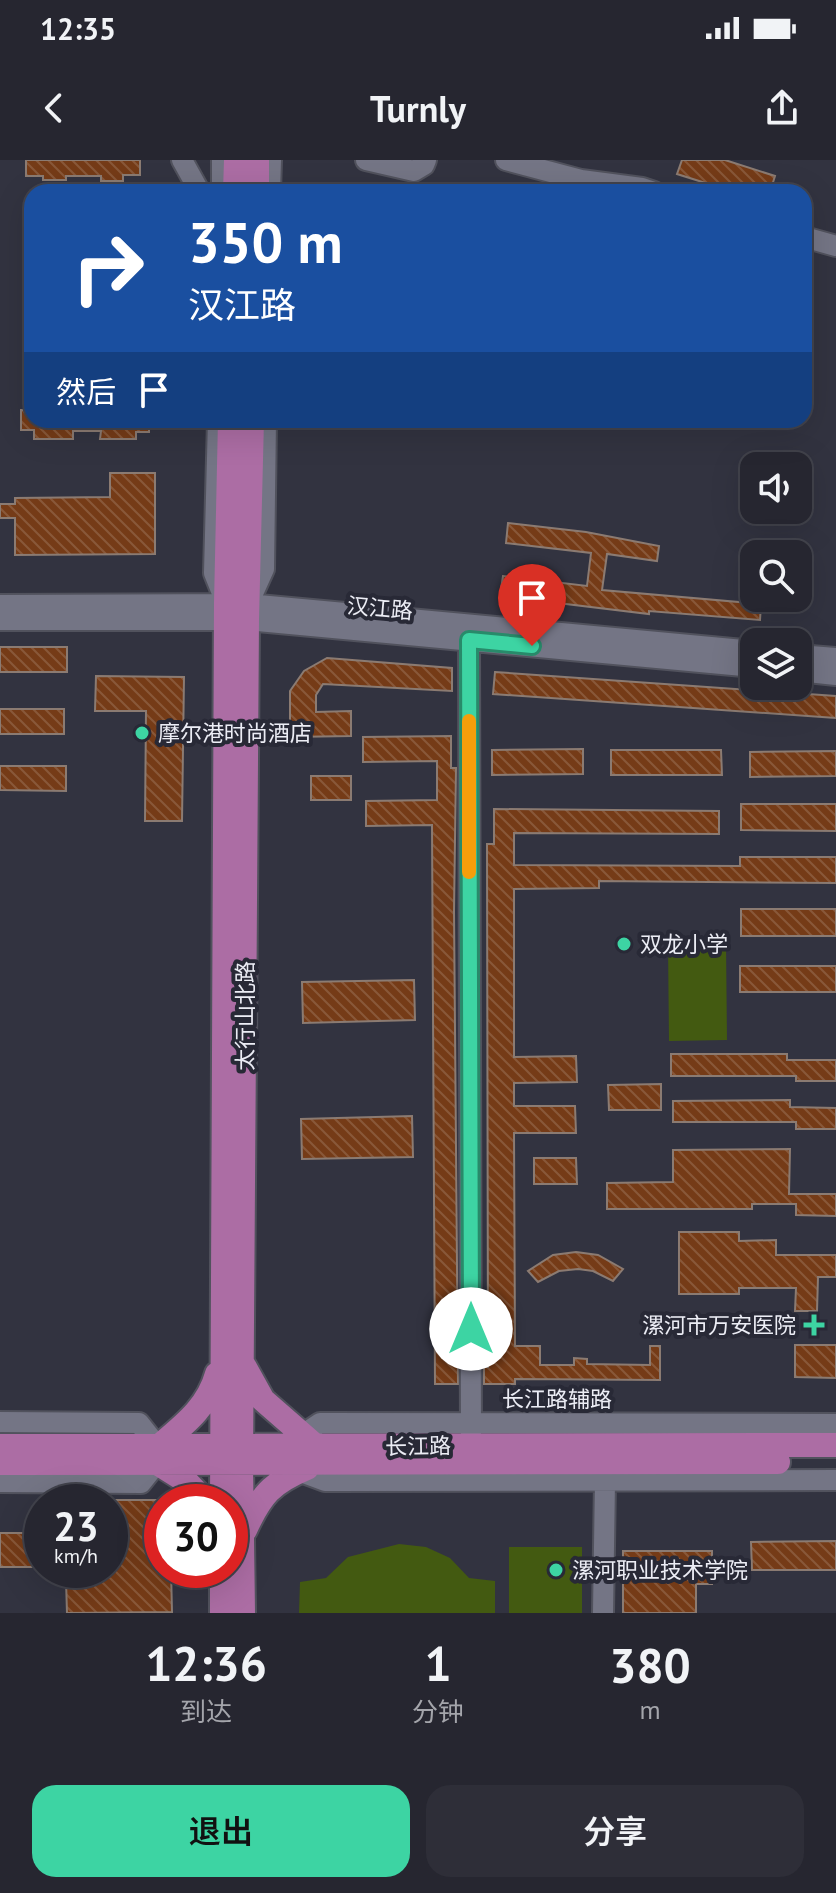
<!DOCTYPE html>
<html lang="zh">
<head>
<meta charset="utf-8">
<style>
  body { margin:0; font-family:"PT Sans","Noto Sans SC",sans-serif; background:#2e2e38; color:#f1f3f6; height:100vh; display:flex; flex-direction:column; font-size:30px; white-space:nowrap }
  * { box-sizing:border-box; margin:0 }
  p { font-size:26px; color:#a4a5ab }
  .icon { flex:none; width:44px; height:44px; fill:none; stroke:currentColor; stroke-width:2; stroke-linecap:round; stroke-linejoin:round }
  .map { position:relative; height:1453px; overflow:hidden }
  .panel { display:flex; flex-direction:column; background:#262630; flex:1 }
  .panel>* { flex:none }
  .hud { position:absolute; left:24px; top:24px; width:788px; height:244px; border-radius:24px; box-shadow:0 8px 32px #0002,0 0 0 2px #42434c; background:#1a4fa0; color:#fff; overflow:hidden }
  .fabs { position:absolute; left:740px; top:292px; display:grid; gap:16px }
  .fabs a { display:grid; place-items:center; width:72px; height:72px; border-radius:16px; background:#262630; box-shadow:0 8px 32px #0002,0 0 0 2px #42434c; font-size:40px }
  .speed { position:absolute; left:24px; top:1324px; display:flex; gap:16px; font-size:40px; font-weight:700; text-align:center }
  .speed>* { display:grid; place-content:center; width:104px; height:104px; border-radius:50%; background:#262630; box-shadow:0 8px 32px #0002,0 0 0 2px #42434c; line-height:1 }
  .speed small { font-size:20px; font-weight:400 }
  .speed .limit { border:12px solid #d22; background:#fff; color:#111 }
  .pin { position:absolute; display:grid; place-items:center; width:68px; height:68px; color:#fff; margin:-82px -34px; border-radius:50% 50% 50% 0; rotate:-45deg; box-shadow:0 0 8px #0007 }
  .pin .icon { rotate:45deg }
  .me { position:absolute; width:88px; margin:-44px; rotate:0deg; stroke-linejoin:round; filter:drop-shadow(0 0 6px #0008) }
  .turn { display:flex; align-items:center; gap:28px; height:168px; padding:0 32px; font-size:36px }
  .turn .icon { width:104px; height:104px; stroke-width:2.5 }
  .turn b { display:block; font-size:56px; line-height:68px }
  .then { display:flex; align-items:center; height:76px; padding:0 32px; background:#0003; gap:16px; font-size:30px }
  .eta { display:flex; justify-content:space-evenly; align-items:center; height:136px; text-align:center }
  .eta b { font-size:48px; font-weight:600; line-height:56px }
  .primary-button { display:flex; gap:16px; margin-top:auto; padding:16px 32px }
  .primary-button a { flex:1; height:92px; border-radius:24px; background:#3dd4a3; color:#111; font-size:32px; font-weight:600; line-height:92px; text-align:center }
  .primary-button a+a { background:#2e2e38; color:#f1f3f6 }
  .status { display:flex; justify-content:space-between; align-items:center; height:56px; padding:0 40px; background:#262630; direction:ltr }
  .status svg { height:22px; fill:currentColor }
  header { display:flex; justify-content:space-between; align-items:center; height:104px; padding:0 32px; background:#262630; font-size:36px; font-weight:600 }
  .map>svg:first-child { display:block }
  .park { fill:#435a11 }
  .building { fill:url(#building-back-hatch); stroke:#8b7b72; stroke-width:2 }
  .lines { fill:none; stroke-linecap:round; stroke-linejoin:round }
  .minor-casing { stroke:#51525d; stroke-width:24 }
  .major-casing { stroke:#51525d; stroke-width:28 }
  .minor { stroke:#747585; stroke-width:20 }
  .major { stroke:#ac6da4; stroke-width:24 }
  .route-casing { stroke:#288a6a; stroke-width:20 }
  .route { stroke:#3dd4a3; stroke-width:14 }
  .slow { stroke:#f59e0b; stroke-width:14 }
  .poi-dot { fill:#3dd4a3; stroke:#282936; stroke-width:3 }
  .labels { text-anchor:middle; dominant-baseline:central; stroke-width:8; stroke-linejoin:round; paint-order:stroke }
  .street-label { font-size:22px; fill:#ecedf5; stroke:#282936 }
  .poi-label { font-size:22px; fill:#ecedf5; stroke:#282936; text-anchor:start }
</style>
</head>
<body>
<div class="status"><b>12:35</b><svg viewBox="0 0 49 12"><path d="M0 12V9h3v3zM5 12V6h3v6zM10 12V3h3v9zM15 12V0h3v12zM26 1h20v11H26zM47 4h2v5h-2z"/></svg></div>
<header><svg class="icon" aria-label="back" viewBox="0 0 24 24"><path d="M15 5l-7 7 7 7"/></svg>Turnly<svg class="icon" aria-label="share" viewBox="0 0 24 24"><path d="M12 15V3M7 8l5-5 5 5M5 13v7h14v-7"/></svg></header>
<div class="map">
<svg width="836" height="1453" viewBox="0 0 836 1453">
  <defs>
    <pattern id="building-back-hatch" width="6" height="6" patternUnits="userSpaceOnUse" patternTransform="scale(2)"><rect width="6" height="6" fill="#753b17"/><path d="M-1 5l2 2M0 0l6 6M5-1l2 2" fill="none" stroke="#895839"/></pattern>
  </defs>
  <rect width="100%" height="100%" fill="#323340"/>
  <path class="park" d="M726,783l1,97 -58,1 -1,-97z
    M399,1384l27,3 24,11 19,20 26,3v32h-196l1,-31 26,-4 22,-21z
    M509,1387h73v66h-73z"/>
  <path class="building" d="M26,0h114v15h-17v6h-22v-5h-35v4h-23v-4h-17z
    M682,0h43l50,16 -5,16h-36l-57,-18z
    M21,250h11v10h117v12h-13v7h-36l1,-8h-28v8h-39v-9h-13z
    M110,313h45v81l-140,1v-37h-15v-14h15v-6l95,-1z
    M508,363l78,9 73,14 -2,15 -50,-7 -5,36 159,14 -1,16 -111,-9v3l-149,-18 3,-20 84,10 4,-33 -85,-10z
    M0,487h67v25h-67z
    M327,498l125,10v23l-129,-7 -7,11v17l35,-1v25l-61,1v-46l14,-20z
    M495,512l341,24v22l-343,-24z
    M96,516l88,1 -2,144h-37l1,-110h-51z
    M0,549h64v25h-64z
    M451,576v32h5l-2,143 4,473h-23l-3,-559 -66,1v-25l71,-1v-39l-74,1v-25z
    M583,589v25l-91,1v-25z
    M611,590h110l1,25h-111z
    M836,591v25l-86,1v-25z
    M0,606h66v25l-66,-1z
    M311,616h40v24h-40z
    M741,644h95v27l-95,-1z
    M494,649l225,2v23l-205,-1v32l226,1v-9h96v26l-237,-2v7l-85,1v168l62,-1 1,26 -63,1v23h61l1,27h-62l1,213h25v19h34v-7l13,1v5l63,1v-19h10v34l-145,-1v5h-31v-17h4l-1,-523h7z
    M741,749h95v27h-95z
    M740,806h96v26h-96z
    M414,820l1,40 -112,3 -1,-41z
    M671,894h116v6h49v21h-40v-5h-125z
    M661,924v26h-52l-1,-25z
    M790,940v7l46,1v21h-40v-7h-123v-21z
    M412,956l1,41 -111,2 -1,-40z
    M790,989l-1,45h47v22l-40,-1v-11h-44v5h-145v-26l66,-1v-32z
    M534,998h42l1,26h-43z
    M679,1072h60v9l37,-1v15h60v22h-18l-1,34h-22l1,-23h-57v6h-60z
    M576,1092l22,3 25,14 -10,12 -20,-10 -15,-2 -19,2 -21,11 -10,-11 25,-16z
    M795,1185h41v33l-41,-1z
    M110,1340h49l3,5v65h9l1,42 -105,1 -1,-33h-4v-10h48z
    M0,1373h42v34h-42z
    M836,1381v29h-84l-1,-28z
    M623,1391h89v33h-16v29h-73z"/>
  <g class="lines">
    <g class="minor-casing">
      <path id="minor" d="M182,0l15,27v5
        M366,0l48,11 10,-6 2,-5
        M506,0l75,20 61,8 12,4
        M222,32v-32
        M270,32l1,-32
        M804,77l32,9
        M218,260l-4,153 10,25
        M250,440l14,-31 2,-149
        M0,445l248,-1 506,47
        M0,460h247l507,47
        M469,480l2,806
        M798,495l38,3
        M798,511l38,4
        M0,1262l139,1 19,24
        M290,1283l30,-20 516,1
        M290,1308l35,13 511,-1
        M0,1322l141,1 16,-20
        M603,1453l2,-133"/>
    </g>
    <g class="major-casing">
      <path id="major" d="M235,32l1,-32
        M257,32v-32
        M243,1204l20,36 55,48
        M0,1286l836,-1
        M158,1287c26,-22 50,-40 59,-73
        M0,1303l778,-1
        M159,1304l27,17 20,21
        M222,1342l4,-899 4,-183
        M245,1370c16,-35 26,-47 62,-62
        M222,1453v-43
        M243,1453l-2,-149 6,-844 5,-200"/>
    </g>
    <use href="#minor" class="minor"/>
    <use href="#major" class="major"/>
  </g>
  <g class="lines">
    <g class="route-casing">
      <path id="route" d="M471,1169l-2,-689 63,6"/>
    </g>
    <use href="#route" class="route"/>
    <path class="slow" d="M469,561v151"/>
  </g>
  <g class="poi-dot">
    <circle cx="142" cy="573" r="8"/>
    <circle cx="624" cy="784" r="8"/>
    <path d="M810 1153h8v8h8v8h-8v8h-8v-8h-8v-8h8z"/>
    <circle cx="556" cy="1410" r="8"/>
  </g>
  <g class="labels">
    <g class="street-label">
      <text transform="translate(380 448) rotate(5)">汉江路</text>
      <text transform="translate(245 856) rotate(-90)">太行山北路</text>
      <text x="557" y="1239">长江路辅路</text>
      <text transform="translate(418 1286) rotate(-1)">长江路</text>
    </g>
    <g class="poi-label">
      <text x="158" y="573">摩尔港时尚酒店</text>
      <text x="640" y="784">双龙小学</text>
      <text x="796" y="1165" text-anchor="end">漯河市万安医院</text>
      <text x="572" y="1410">漯河职业技术学院</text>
    </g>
  </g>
</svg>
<div class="fabs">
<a><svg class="icon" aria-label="sound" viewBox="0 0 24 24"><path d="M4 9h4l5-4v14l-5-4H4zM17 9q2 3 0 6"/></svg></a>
<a><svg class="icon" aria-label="search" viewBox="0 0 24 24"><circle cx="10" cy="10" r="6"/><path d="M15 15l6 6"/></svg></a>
<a><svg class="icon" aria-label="layers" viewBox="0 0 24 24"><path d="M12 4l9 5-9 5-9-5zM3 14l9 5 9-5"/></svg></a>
</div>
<div class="speed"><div>23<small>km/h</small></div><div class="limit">30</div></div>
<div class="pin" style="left:532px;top:486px;background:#d93025"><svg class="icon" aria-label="arrive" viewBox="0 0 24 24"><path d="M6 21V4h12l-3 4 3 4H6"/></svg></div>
<svg class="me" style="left:471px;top:1169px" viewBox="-20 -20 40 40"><circle r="19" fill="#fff"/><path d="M0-13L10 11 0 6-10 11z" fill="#3dd4a3"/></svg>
<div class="hud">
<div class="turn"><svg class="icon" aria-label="right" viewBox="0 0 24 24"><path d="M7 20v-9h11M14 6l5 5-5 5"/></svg><div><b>350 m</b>汉江路</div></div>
<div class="then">然后<svg class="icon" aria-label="arrive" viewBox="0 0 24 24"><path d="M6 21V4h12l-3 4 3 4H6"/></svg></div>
</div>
</div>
<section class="panel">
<div class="eta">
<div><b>12:36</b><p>到达</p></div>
<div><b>1</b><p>分钟</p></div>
<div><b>380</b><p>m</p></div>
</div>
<div class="primary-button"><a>退出</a><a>分享</a></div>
</section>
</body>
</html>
